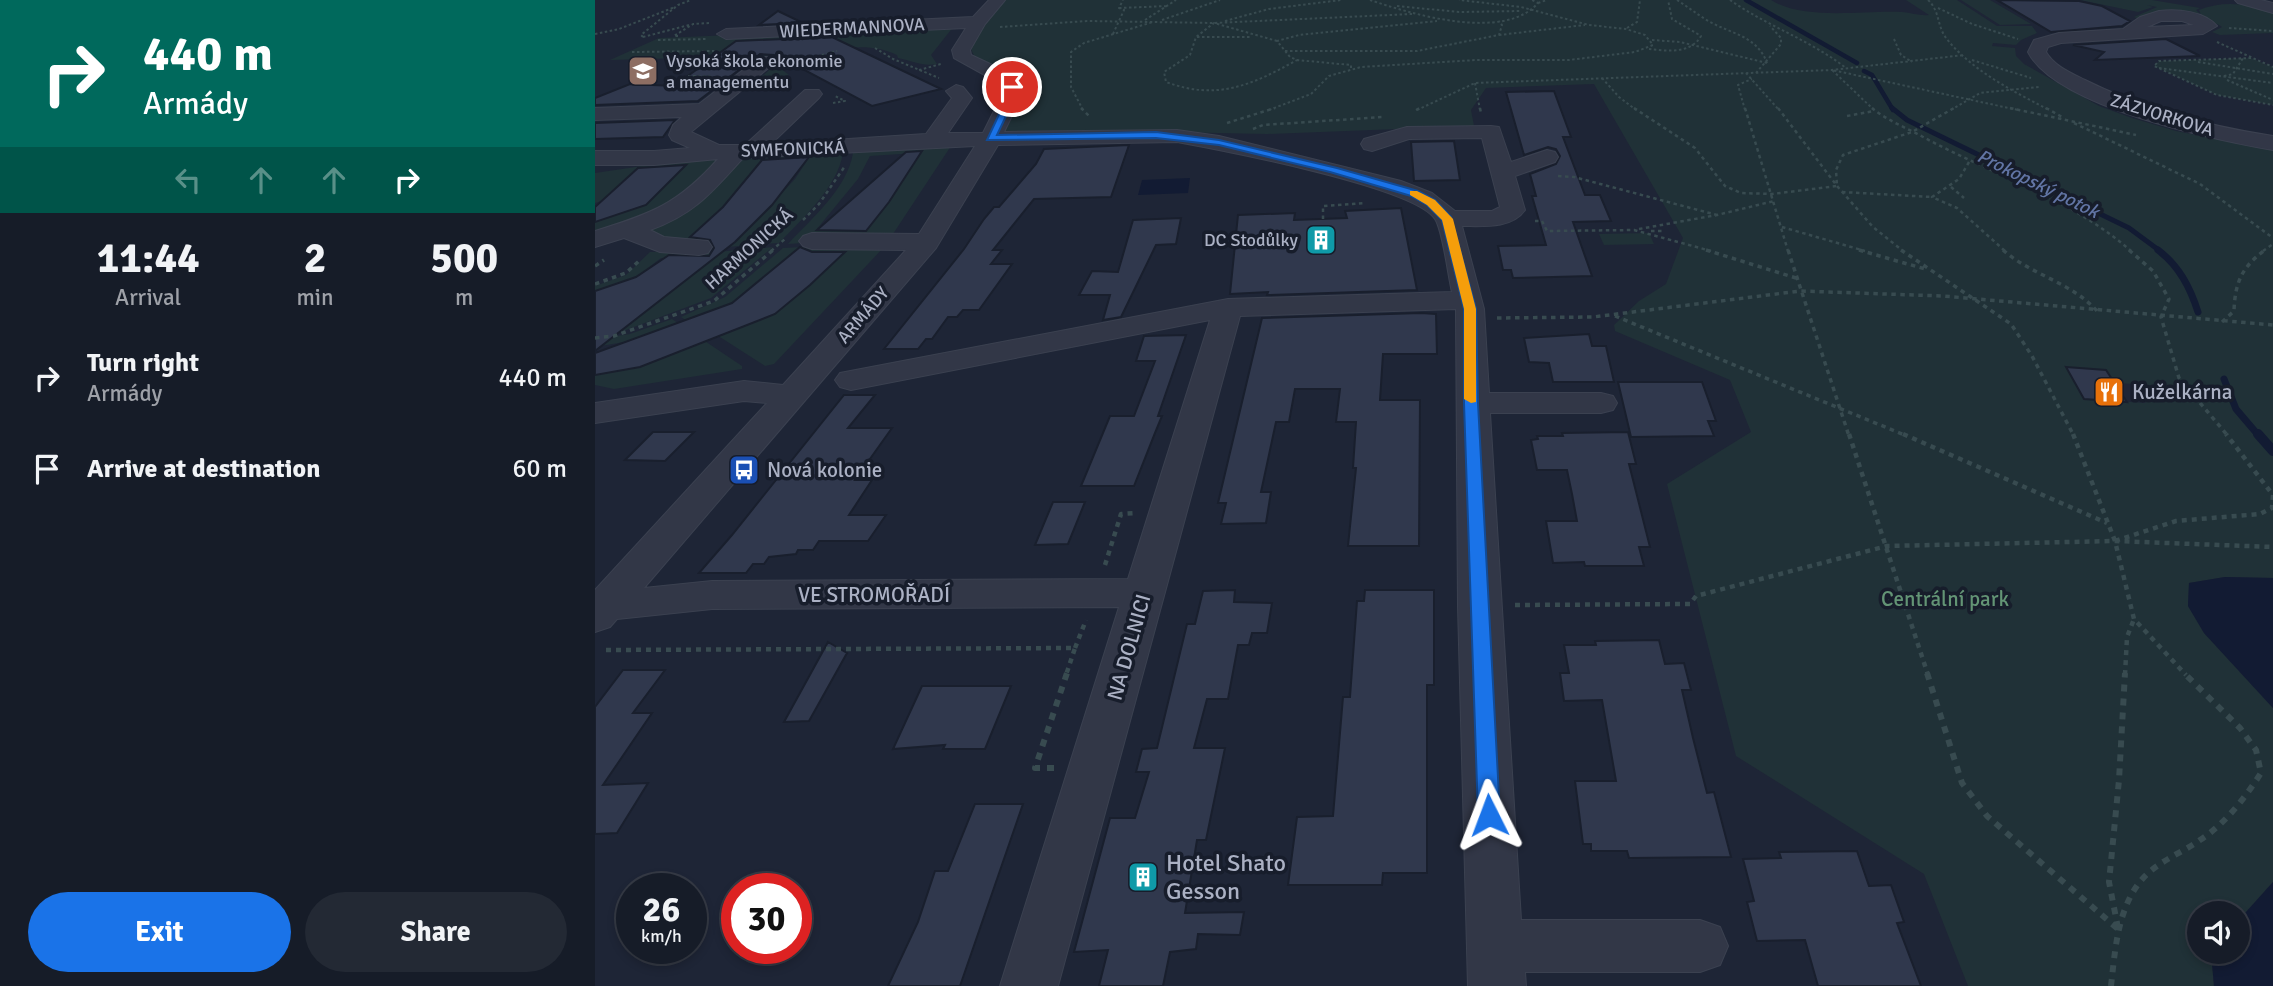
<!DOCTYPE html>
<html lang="en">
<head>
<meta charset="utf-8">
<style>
  body { margin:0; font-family:Signika,sans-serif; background:#232934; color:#f1f3f6; height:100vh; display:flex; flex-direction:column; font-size:26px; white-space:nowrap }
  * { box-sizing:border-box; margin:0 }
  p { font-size:23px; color:#9ea1a8 }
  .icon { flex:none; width:38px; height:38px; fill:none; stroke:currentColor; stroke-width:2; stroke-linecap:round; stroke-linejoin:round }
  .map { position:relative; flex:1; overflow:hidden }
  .panel { display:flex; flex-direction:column; background:#161c28; width:595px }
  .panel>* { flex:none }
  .guide { background:#00695c; color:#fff; overflow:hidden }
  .fabs { position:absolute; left:1592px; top:901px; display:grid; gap:14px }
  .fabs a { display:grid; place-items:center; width:63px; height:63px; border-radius:50%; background:#161c28; box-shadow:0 4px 10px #0003,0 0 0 2px #353a45; font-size:35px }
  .speed { position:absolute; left:21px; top:873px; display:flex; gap:14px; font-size:35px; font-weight:700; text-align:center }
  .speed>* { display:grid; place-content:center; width:91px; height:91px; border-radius:50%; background:#161c28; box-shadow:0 4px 10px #0003,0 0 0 2px #353a45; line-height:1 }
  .speed small { font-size:18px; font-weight:400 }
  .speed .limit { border:10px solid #d22; background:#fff; color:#111 }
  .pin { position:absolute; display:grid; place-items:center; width:60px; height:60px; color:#fff; margin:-30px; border:4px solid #fff; border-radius:50%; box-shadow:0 2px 7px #0007 }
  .me { position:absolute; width:77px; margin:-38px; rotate:357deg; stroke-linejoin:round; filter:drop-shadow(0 0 5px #0008) }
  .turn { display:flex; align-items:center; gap:24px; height:147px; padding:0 28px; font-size:32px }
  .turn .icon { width:91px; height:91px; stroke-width:2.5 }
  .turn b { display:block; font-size:49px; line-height:60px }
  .lanes { display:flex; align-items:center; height:66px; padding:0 28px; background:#0003; justify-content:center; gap:35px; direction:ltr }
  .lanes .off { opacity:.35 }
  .eta { display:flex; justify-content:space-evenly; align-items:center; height:119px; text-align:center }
  .eta b { font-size:42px; font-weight:800; line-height:49px }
  .action { display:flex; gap:14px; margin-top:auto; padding:14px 28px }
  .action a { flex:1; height:80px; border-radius:42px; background:#1a73e8; color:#fff; font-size:28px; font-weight:800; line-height:80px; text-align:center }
  .action a+a { background:#232934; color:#f1f3f6 }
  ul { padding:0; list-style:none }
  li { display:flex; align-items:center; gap:21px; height:91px; padding:0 28px }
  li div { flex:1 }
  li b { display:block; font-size:26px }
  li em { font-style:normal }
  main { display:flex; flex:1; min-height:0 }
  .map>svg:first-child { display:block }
  .green { fill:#203137; fill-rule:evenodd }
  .water { fill:#121b33 }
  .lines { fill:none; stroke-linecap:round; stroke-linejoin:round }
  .stream-far3 { stroke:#121b33; stroke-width:4.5 }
  .stream-far2 { stroke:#121b33; stroke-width:5 }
  .stream-far1 { stroke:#121b33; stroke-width:7 }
  .stream { stroke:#121b33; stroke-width:10 }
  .building { fill:#30384d; stroke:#191f2d; stroke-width:2 }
  .minor-casing { stroke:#3b4150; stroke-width:2 }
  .path-far4 { stroke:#384b50; stroke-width:2; stroke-dasharray:2.5 2.5; stroke-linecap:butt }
  .path-far3 { stroke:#384b50; stroke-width:2.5; stroke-dasharray:3.5 3.5; stroke-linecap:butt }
  .path-far2 { stroke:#384b50; stroke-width:3.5; stroke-dasharray:4.5 4.5; stroke-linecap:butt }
  .path-far1 { stroke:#384b50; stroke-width:4.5; stroke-dasharray:5 5; stroke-linecap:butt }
  .path { stroke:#384b50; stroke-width:6; stroke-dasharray:7 7; stroke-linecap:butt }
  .minor { fill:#323747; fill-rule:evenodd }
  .route { fill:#1a73e8; stroke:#114b97; stroke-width:2 }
  .slow { fill:#f59e0b }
  .labels { text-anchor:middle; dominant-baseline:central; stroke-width:7; stroke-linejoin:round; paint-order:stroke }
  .far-street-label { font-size:18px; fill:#abb1c4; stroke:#171d2b }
  .far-poi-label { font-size:18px; fill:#abb1c4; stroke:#171d2b; text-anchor:start }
  .far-water-label { font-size:19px; font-style:italic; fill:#6275a5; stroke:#171d2b }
  .poi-label { font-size:21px; fill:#abb1c4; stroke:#171d2b; text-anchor:start }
  .street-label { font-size:21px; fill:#abb1c4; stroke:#171d2b }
  .park-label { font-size:21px; fill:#639475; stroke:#171d2b }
  .near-poi-label { font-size:24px; fill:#abb1c4; stroke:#171d2b; text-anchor:start }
</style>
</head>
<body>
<main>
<section class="panel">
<div class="guide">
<div class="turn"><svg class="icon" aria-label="right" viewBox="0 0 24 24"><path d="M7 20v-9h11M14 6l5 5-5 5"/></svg><div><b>440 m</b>Armády</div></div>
<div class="lanes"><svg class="icon off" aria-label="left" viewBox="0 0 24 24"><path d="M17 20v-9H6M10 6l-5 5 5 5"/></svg><svg class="icon off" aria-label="ahead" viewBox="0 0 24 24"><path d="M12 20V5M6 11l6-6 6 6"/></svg><svg class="icon off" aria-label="ahead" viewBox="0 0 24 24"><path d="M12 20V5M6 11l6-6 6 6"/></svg><svg class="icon" aria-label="right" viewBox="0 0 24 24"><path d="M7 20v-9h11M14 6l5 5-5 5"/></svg></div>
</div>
<div class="eta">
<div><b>11:44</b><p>Arrival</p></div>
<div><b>2</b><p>min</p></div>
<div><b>500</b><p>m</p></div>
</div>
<ul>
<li><svg class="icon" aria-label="right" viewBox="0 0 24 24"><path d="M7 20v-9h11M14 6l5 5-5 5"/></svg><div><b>Turn right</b><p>Armády</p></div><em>440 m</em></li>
<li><svg class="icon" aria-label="arrive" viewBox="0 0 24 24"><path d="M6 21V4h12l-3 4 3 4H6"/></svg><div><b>Arrive at destination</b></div><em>60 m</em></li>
</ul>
<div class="action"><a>Exit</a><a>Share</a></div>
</section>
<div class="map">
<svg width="1678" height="986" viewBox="0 0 1678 986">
  <rect width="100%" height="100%" fill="#1e2536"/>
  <path class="green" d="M408,0h768c33,21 93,10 131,12 10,1 18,4 27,3l-23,-15h51l40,26h35l5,7 -16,7 -5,5 -23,-2 -1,3 23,2 1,8 8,8 75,42 33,12 44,13 97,19v428l-48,-1 -36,6 -1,23 16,27 69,75v174l-35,39v-7h-38v38h19l-7,11 2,23h-246l-44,-112 -188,-118 -69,-272 84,-52 -21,-52 -115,-49 -1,-6 25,-24 27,-17 17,-46 -89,-154 -108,4 -15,22 3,16 -207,8 -100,-2 -164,2 20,-45c-4,-5 -8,-10 -12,-13 -19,-13 -40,-8 -41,-36zM1471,368l48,15 20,1 12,19 -62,-4z
    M1366,0h29l41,24 -31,1z
    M1485,0h72l48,8 -4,2 5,5 -2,-5c24,-10 48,-6 74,1v22l-53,2 -8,-3 10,-5c-12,-11 -70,-18 -83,-8l-5,-2 23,-10 -10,-2 6,2 -15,5z
    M359,26l-23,29 6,9c-14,3 -24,-3 -39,-6l-1,-3c-35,-17 -73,-2 -109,6l-8,7 9,7 -29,3 27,-23 -177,5 49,-22z
    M1656,58l22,9v38l-56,-10 -63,-29 5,-5z
    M341,145l15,1 -60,91 -103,7c24,-26 59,-55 65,-91zM321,153l-10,23 -39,54h-51l42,-51 12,-23z
    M248,153c-6,35 -40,65 -64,90 -57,2 -80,16 -134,-16l53,-23 42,-47zM215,156l-15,23 -51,54 -51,1 30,-27 39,-48z
    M115,156l9,3 -40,41 -84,35v-13l51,-17 40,-40 -49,3 -35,33 -7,2v-30z
    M1054,233l5,11 -50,1 -5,-11z
    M227,246l62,1 -110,117 -9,2 -67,-43 -5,2 -12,-8 44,-20 58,-49zM199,251l50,1 -34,33 -35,29 -44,17 26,-47z
    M178,247l-62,51 -93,35 -23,-18 116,-56 -50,-1 -25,19 -41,14v-5l31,-11 24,-23h66z
    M77,319l70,47v3l-128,20 -19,-4v-10l41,-7 51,-20 -57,-7 -35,6v-8l35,-5z"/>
  <path class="water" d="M595,178l-2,15 -50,2 4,-15z
    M1630,577l48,1v130l-69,-75 -16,-27 1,-23z
    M1678,882v104h-59l-2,-23 7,-11h19v-31z"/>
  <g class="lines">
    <path class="stream-far3" d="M1151,0l111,63
      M1269,71l8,4 21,35"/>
    <path class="stream-far2" d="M1297,108l15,12 222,108 31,23"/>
    <path class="stream-far1" d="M1563,250c21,16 32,37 40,62
      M1629,379l12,30 23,27"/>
    <path class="stream" d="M1663,434l15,17"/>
  </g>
  <path class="building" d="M1402,0l82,1 23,5 28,15 -8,5 -71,6z
    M183,11l25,12 -44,2z
    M237,37l109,52 -69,17 -86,-46 -11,5 3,-4 -4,-6 -14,-1 -62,47 -103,4v-7l35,-14 44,2 62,-45z
    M1571,39l34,17 -105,4 9,-8 -31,-7z
    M959,91l17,46h-8l22,58h15l11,26 -38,1 19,54 -79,2 -2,-8h-8l-5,-24 48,-1 -14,-49h4l-6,-22 26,-10 4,-8 -4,-7 -8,-2 -24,8 -18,-63z
    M80,120l-12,17 -68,2v-16z
    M859,141l6,39 -46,1 -3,-39z
    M534,145l-18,52 -77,2 -41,51h9l-11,14h21l-33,46h-16l-6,7h-9l-16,22h-6l-8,10h-34l80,-100 20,-30 10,-12h5l37,-43 8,-15z
    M327,151l-33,51 -23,29 -49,-1 89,-78z
    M214,157l-37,48 -37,37 -140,109v-60l41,-14 33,-22 40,1 5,-8 -4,-8 -20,-3 33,-30 39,-47z
    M91,165l-40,40 -51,17v-15l43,-39z
    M806,208l16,82 -150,5 1,-3 -38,2 8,-79 57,-2 -1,7 53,-2 -2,-7z
    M586,218l-5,26 -20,1 -35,72 -18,3 7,-25h-31l13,-24 26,1 15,-52z
    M205,247l12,5h33l-35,33 -35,29 -135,53 -45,8v-22l137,-50z
    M826,313l15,1 1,40h-54l-3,46h40l-1,146h-71l8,-78h-3l3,-46h-20l4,-33h-45l-6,33h-13l-15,70h10l-5,31 -45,1 5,-21h-8l44,-185z
    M994,334l3,12h14l8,36h-61l-4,-19 -20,-1 -5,-24z
    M591,335l-28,81h4l-7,17 -21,53h-53l29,-70h24l21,-55h-19l8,-25z
    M1471,367l40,3 21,32 -43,-3z
    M1023,382h84l14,39h-8l6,15 -83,1z
    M249,395h31l-27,33h44l-37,52h17l-23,35h37l-18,26h-49l-6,9h-15l-2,4 -27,3 -5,7h-11l-7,9h-47l33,-38z
    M58,432h41l-29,29 -40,-1z
    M1033,432l8,32h-7l21,83h-11l5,19h-59l-1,-4 -31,1 -7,-42h31l-5,-27 -5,-24h-30l-6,-30 7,-1 -1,-3h26l-1,-3z
    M458,502h32l-17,42 -33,1z
    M640,590l-1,12 38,1 -5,30h-15l-3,12h-11l-10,54h-21l-13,49h31l-19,92h-9l-12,73 59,-1 -4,23 -42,-1 -2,15 -26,3 -7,34h-64l9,-36 -34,2 36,-134h25l14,-46h-13l6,-23 15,-1 30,-124h8l8,-33z
    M770,590h69v95h-7v188h-44l-1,12h-94l9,-68 36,-1 10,-119h7l7,-96h7z
    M1064,640l6,24 19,-1 7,27h-9l11,48 14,55 7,-1 17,65 -102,1 -2,-7h-36v-7h-8l-8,-63h41l-14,-81 -38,1 -4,-28h9l-5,-28h32l-1,-4z
    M233,642l19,11 -38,68 -25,1z
    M28,670h42l-32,43h19l-49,72 45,-2 -31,50 -22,1v-127z
    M327,686h89l-26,63h-42l2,-4 -52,4z
    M380,804h48l-63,182h-72l30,-64 17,-51h13z
    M1262,851l12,35 22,-1 13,37 -7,1 24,63h-103l-13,-46 -48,1 -10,-39 7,-1 -11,-42 38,-1 -2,-6z"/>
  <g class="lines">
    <g class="minor-casing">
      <path id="minor" d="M394,0h16l-20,24 -15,26 1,5 34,16 19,20 -20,41 173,-2 42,6 182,45 31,12 23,18h37l8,-4 -18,-69 -73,1 -37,12 -8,-2 -3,-5 3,-5 43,-12 84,-1 8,1 12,35 36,-12 8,2 3,5 -3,5 -40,14 10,34c-13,19 -42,16 -63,16l22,83 5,84h112l12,3 4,7 -4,7 -12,3h-111l31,507h179l20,7 8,19 -8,19 -20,7h-175l1,14h-58l-10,-380 -2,-297 -216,7 -182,670h-58l119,-379 -407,2 -95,10 -7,8 -15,5v-42l172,-187 -23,-2 -149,22v-20l149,-22 39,4 123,-135 -94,-1 -9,-3 -4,-5 4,-5 9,-3 107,1 56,-88 -232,12c-31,34 -48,56 -93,72l14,7 44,4 4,6 -4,6 -9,2 -39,-3 -36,-14 -29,9v-16c56,-17 83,-27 123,-72l-64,6h-59v-14h59l36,-3 -18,-8 -3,-5 4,-10 9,-8 -87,3v-12l104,-4 61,-47h12l3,4 -3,4 -81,67 28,13h26l60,-55h14l3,4 -3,4 -48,46 155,-10 26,-36 -6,-7 10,-6 7,2 9,11 -24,35h35l21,-42 -12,-12 -38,-21 -2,-8 14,-22 -240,11 -9,-5 9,-5 247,-12zM582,142c44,8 238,45 258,77 8,12 13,57 17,73l-224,7 -388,74 -5,7 5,7 11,3 359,-70 -82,259 -416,2 -68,7 292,-340 62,-103z
        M1640,0h26l12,3v10l-35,-10z
        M1564,11c19,-2 45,0 58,15l-14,8 -142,9 -13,4 -2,5c8,14 25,21 39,28 60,30 122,46 188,56v14c-58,-10 -217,-43 -245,-98l6,-12 25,-7 64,-4 17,-12zM1566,21h21l12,4 -47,2z"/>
    </g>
    <path class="path-far4" d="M775,0c41,14 134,42 168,3l-6,-3
      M1082,0c11,7 21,15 33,22 22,12 47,14 57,41
      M1135,0c37,26 80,40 116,68
      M1333,0c12,11 9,26 18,38 26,33 67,53 103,72
      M943,3l9,-3
      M802,6l62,6 62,-1
      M524,8l49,-2
      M1343,8l34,16 46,15
      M550,20l31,-20
      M567,20l58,-20
      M630,21l44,-12 72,-9
      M405,27l87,-6 127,2 198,-9
      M1032,28l10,-6 3,-22
      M1634,28l44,3
      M0,34l24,-5 56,-22
      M518,34l11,-24 -5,-2 4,-8
      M904,35l86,-10
      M83,36h-4l19,-12 16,-1
      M48,37l-2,-2 37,-30 13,-5
      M48,37l46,-12
      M602,37h55
      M1299,39l7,16 11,7
      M63,40l49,-1
      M1057,40l28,2 87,21
      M682,41l-63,-18 -18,14 -6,18 -26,17 2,10c51,19 86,3 131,-22
      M1622,42l56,25
      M280,48l18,11 46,19
      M1054,49c18,2 42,5 52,-13l-29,-17 -4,-19
      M690,51h132l82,-16 3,-10 -3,-4
      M37,52l83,-1
      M1656,58l-92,3 -5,5 63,29 56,10
      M1377,60l59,18
      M1603,62l75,12
      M193,64l49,-13
      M756,68v-3l-54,-5 -7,-3 -13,-16 22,-6 138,-14
      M1564,68l114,15
      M324,70l22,-6
      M1151,73l33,37
      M1161,73l25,-29v-6l-11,-12
      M93,76h25
      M1629,76l9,-2 10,-16
      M1007,78l17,19 17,13
      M1632,80l46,20
      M880,83l5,27
      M238,103l12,-2 -10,-5
      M488,110l-12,-23v-35l13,-9 69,-21
      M674,110l42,-16 18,-18 32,-9 115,-7h93l66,-8 18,-7 -8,-10 -19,-6 -37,-4 -68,-18 -62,-7
      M822,110l58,-27 357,-13 132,-15
      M1150,110l-7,-25 14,-6
      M1279,110l-42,-40 186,40
      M1356,110l29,-17 59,-6"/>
    <path class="path-far3" d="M486,108l8,8
      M885,108l1,5
      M1039,108l61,40 30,38 16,7 31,1 65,-8 -1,-16 7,-15 69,-23 42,-24
      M1150,108l43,143
      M1183,108l59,78 36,41 30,24
      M1277,108c14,12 35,20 51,29 69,37 149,62 208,114
      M1415,108l126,27
      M1451,108l18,10
      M821,110l4,-2
      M1252,116l27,-5
      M632,123l48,-15
      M1479,123l126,61 73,54
      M658,129l10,-4 120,-8
      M1374,162l-10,17 -27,18 25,11 48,43
      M963,176l16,1 143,38
      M1356,187l13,11
      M1247,192l90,5
      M728,219v-13l42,-3
      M208,220l16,-16 26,-38
      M940,221h7l5,10 88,-1
      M1187,227l83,24
      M1044,229l78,-14 57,-14
      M1039,230l77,21
      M1056,231h13
      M176,251l14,-12
      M1668,251l10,-7"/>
    <path class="path-far2" d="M1111,250l90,28
      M1193,250l61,186
      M1264,250l66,19
      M1306,250l110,74 21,32 42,80
      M1408,250c28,25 68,32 94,61
      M1534,250l24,21 16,28 -8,18 18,61 49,58
      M0,266l9,-6
      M0,284l31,-11 14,-13
      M1020,316l292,120
      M902,318l96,-1 207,-26 143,5 330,29
      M1627,322l12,-11c1,-29 8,-44 31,-61
      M0,338l19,-2 100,-35 59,-51"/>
    <path class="path-far1" d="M1254,434l79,241
      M1308,434l204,89
      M1478,434l42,107 19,78 52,56
      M1520,541l61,-20 84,-7 12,-6 1,-13 -47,-61
      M510,565l16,-51 15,-1
      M920,605l175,-1 6,-8 191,-50 228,-5 158,6
      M480,648l11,-28
      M11,650l469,-2 -9,27
      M1530,675l2,-38 7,-18"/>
    <path class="path" d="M1332,673l35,110 25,33 131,113
      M459,768h-19l32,-95
      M1523,928l-9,-46 10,-102 6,-107
      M1516,986c4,-34 6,-74 28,-103 15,-20 41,-29 61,-43 25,-16 45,-42 61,-67l-5,-23 -16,-22 -56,-55"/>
    <use href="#minor" class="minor"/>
  </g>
  <path class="route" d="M417,84l6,7 -21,44 159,-3 63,8 118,28 81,23 17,9 16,17 25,92 2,94 22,412 -3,7 -8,2 -8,-2 -3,-7 -14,-412v-94l-22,-89 -15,-15 -16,-9 -81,-24 -111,-27 -63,-7 -169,2 23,-49 -2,-4z"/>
  <path class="slow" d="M815,191h7l18,9 18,19 23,90v93l-5,1 -7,-4v-90l-22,-89 -15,-15 -17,-10z"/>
  <defs>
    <g id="university-square" transform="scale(1.575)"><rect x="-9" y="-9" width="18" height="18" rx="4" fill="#8d6e63" stroke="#171d2b"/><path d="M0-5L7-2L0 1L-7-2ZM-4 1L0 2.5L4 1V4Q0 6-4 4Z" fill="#fff"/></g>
    <g id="building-square" transform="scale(1.575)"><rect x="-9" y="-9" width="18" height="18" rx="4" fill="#0f9aa8" stroke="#171d2b"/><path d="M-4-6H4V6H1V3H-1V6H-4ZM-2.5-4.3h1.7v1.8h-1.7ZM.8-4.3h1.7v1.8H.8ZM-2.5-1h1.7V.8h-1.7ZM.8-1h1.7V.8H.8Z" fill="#fff"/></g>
    <g id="restaurant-square" transform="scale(1.575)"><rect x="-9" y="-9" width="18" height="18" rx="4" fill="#e8710a" stroke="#171d2b"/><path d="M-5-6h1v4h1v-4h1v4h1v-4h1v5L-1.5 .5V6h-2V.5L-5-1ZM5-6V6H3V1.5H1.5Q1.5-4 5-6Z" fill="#fff"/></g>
    <g id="bus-square" transform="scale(1.575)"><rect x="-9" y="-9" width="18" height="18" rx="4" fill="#1a4fb4" stroke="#171d2b"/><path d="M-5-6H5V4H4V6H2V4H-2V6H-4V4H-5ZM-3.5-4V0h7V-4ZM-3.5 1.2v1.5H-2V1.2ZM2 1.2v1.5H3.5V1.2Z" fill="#fff"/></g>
  </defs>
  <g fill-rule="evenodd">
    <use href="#university-square" x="48" y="71"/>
    <use href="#building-square" x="726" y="240"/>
    <use href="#restaurant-square" x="1514" y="392"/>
    <use href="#bus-square" x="149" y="470"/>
    <use href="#building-square" x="548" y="877"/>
  </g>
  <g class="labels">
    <g class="far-street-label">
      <text transform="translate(257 28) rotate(-3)">WIEDERMANNOVA</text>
      <text transform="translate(1567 115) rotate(17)">ZÁZVORKOVA</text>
      <text transform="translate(198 149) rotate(-2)">SYMFONICKÁ</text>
      <text transform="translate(154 249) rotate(-42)">HARMONICKÁ</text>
      <text transform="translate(268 315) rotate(-49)">ARMÁDY</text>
    </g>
    <g class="far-poi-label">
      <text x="71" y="61">Vysoká škola ekonomie<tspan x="71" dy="21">a managementu</tspan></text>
      <text x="703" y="240" text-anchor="end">DC Stodůlky</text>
    </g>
    <g class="far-water-label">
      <text transform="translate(1443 184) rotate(26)">Prokopský potok</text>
    </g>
    <g class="poi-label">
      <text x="1537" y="392">Kuželkárna</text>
      <text x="172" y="470">Nová kolonie</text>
    </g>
    <g class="street-label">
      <text x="279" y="595">VE STROMOŘADÍ</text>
      <text transform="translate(534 647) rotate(-74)">NA DOLNICI</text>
    </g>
    <g class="park-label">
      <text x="1350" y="599">Centrální park</text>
    </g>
    <g class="near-poi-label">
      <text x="571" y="863">Hotel Shato<tspan x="571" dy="28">Gesson</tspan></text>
    </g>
  </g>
</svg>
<div class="fabs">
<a><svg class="icon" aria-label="sound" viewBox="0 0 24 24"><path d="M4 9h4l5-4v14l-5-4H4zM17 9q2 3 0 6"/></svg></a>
</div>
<div class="speed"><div>26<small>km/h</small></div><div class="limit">30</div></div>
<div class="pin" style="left:417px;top:87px;background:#d93025"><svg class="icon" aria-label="arrive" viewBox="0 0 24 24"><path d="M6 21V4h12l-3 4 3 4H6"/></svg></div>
<svg class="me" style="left:894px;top:815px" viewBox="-20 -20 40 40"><path d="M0-17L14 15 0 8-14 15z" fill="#1a73e8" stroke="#fff" stroke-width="4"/></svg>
</div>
</main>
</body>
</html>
